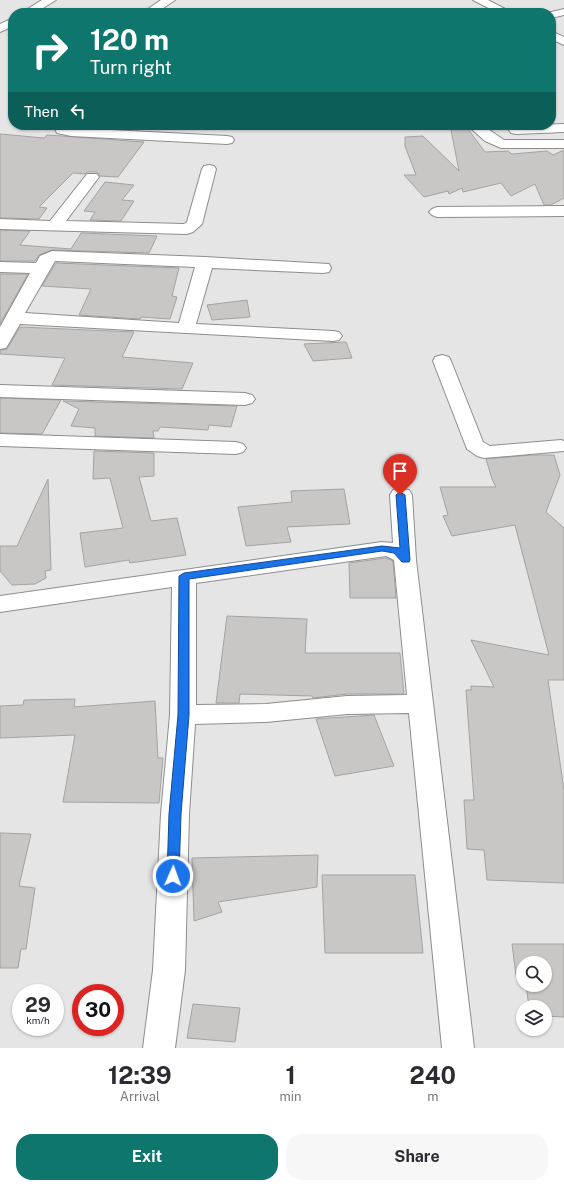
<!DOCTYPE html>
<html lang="en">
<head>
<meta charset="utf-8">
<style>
  body { margin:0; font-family:"Public Sans",sans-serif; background:#f7f7f7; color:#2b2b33; height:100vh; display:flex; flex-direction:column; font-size:15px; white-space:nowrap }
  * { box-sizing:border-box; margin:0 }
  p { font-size:13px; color:#7c7c81 }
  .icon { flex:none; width:22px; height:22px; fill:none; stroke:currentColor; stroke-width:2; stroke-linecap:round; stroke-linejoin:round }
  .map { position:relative; height:1048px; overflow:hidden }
  .details { display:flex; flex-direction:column; background:#fff; flex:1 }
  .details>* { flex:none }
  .guide { position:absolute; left:8px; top:8px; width:548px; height:122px; border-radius:16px; box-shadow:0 1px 3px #0004; background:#0f766e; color:#fff; overflow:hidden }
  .tools { position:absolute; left:516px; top:956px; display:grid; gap:8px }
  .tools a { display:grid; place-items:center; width:36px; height:36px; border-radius:50%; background:#fff; box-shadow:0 1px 3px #0004; font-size:20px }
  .speed { position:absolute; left:12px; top:984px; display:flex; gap:8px; font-size:20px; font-weight:700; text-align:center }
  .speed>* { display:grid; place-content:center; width:52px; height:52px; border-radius:50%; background:#fff; box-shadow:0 1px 3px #0004; line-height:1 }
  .speed small { font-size:10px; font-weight:400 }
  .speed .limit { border:6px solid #d22; background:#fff; color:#111 }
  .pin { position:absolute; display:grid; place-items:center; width:34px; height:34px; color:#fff; margin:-41px -17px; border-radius:50% 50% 50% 0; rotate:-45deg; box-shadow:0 0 4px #0007 }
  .pin .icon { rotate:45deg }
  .me { position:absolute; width:44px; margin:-22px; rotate:2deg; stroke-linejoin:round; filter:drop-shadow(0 0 3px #0008) }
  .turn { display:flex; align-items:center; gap:14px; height:84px; padding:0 16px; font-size:18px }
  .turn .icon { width:52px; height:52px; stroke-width:2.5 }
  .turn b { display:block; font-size:28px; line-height:34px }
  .then { display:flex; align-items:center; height:38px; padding:0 16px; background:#0003; gap:8px; font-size:15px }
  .eta { display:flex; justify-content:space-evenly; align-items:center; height:68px; text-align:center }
  .eta b { font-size:24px; font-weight:700; line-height:28px }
  .button { display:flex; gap:8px; margin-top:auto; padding:8px 16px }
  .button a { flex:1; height:46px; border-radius:16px; background:#0f766e; color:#fff; font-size:16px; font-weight:700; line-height:46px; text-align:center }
  .button a+a { background:#f7f7f7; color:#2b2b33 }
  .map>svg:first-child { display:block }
  .building { fill:#c8c7c6; stroke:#a4a3a2 }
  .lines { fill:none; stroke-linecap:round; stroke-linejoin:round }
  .minor-casing { stroke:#8d8d8e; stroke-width:2 }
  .minor { fill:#fff; fill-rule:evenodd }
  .route { fill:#1a73e8; stroke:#114b97 }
</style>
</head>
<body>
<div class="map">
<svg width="564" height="1048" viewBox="0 0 564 1048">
  <rect width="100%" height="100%" fill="#e5e5e6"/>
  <path class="building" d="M71,125h70l-3,5 -66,-3z
    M450,125h15l20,27 23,-1 4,3 35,-3 6,4 11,-5v48l-13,7h-7l-9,-21 -24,12 -10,-13 -38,9 -1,-4 -13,6 -1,-3 -24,6 -20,-22h12l-11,-29v-9l18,-1 36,35z
    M0,134l44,4 3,-3 16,1 81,6 -26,35 -18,-1 -3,-4h-10l-2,2 -12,-1 -34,34 8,1 -8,11 -39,-1z
    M105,182l29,3 -12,15 12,1 -13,20 -31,-1 5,-8 -11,-1z
    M0,230l30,1 -10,14 51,4 10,-16 76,3 -8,17 -97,-3 -13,5 -4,6h-35z
    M56,263l123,5 -7,28 5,1 -7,22 -29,-2 -1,2 -61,-4 12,-26 -49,-3z
    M0,274h28l-28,50z
    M247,300l3,17 -38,3 -5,-15z
    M20,327l114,5 -12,25 71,6 -11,26 -130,-4 13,-27 -65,-4v-4l7,-1z
    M346,342l6,16 -39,3 -9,-17z
    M0,398l61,2 -19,34 -42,-1z
    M63,401l174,5 -6,21 -22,-2 -1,5 -48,-3 -2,4h-5l1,7 -59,-2v-8l-24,-2 8,-17z
    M94,451l60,2v23l-15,1 12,44 26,-3 9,37 -56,8 -1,-3 -44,7 -5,-34 43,-5 -13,-50 -17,1z
    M532,455h22l6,20 -14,37 18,16v152h-16l16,110v93l-77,-3 -3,-30 -17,-1 -3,-49h10l-8,-110h5v-4l23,1 -23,-47 78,15 -34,-130 -63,11 -9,-20 5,-1 -8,-28h56l-4,-8 -6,-20z
    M48,479l3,91 -6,1 1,7 -11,6 -23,1 -12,-14v-25h17z
    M344,489l6,35 -63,3 4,15 -45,4 -8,-39 54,-5 -1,-11z
    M386,558l7,3 3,37h-46l-1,-35z
    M227,616l80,3 -2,34h95l4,41h-57l-34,4 -1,-2 -72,-2 -1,9h-23z
    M75,699l-1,8 81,-6 3,57h5l-4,45 -96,-1 12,-67 -75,3v-32l23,-1 1,-5z
    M374,715l20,51 -59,10 -19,-57z
    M0,833l31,1 -12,52 16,2 -9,61h-5l-3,19h-18z
    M318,855l-1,32 -99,15 4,10 -28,9 -2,-63z
    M322,875h93l8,78h-98z
    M512,944h52v73l-19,-1v-9h-16l-3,-22h19v-22h-22v12h-7z
    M193,1004l47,4 -5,34 -48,-4z"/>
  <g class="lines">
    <g class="minor-casing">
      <path id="minor" d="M42,0h14l-21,13h-14z
        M161,0h14l-19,13h-14z
        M473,0h15l25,13h-15z
        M564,9v6l-13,3v-5h-4z
        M13,18v8l-13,6v-8z
        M551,31l13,6v8l-13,-6z
        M564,124v8l-48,2 -5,-1 -2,-3 2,-3 5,-1z
        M53,125h14l4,3 156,8 5,1 2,3 -2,3 -5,1 -156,-8 -14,-3z
        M467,125h15l22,15h60v8h-63l-16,-7z
        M209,165l5,1 2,3 -14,55 -9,8 -6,2 -187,-5v-10l50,2 37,-47h10l2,3 -33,44 118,3 3,-2 15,-53 2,-3z
        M564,206v10l-127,1 -5,-2 -3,-3 3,-3 5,-2z
        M52,251l153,6 124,7 2,4 -2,4 -6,1 -111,-5 -16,56 137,7 6,1 3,4 -3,4 -6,1 -313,-17 -14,24 -6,1v-22l30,-54 -30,-1v-10l36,1 4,-7zM55,261l140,6 -16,56 -154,-10z
        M442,355l7,2 2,4 32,81 7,4 71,-6 3,1v10l-80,7 -7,-2 -10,-7 -34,-88 2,-4z
        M0,385l245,8 7,2 3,4 -3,4 -7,2 -245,-8z
        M0,434l236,8 7,2 3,4 -3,4 -7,2 -236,-8z
        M401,489l8,1 3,5 4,65 58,488h-32l-33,-335 -62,1 -81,8 -71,2 -6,90 -4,156 -10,78h-32l10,-78 8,-156 9,-99 2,-128 -172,25v-16l382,-54 11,1 -3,-48 3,-5zM386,556l8,4 13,135 -60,1 -81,8 -70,1v-122z"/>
    </g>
    <use href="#minor" class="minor"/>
  </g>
  <path class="route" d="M400,492l5,3 5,65 -1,2h-7l-8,-9 -12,-2 -193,28v136l-8,99 -2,62 -2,4 -4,1 -5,-1 -1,-4 2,-62 9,-99 1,-139 5,-3 198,-27 18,2 -4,-53z"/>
</svg>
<div class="tools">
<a><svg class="icon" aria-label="search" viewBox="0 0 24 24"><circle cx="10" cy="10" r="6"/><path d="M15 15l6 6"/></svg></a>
<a><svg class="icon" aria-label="layers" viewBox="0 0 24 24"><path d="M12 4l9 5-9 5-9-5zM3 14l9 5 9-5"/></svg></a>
</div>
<div class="speed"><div>29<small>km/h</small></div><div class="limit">30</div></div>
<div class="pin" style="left:400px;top:495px;background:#d93025"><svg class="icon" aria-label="arrive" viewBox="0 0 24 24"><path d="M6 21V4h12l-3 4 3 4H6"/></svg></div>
<svg class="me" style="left:173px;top:876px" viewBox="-20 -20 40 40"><circle r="17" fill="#1a73e8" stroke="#fff" stroke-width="3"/><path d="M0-11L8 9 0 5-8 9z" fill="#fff"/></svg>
<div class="guide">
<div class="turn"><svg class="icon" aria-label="right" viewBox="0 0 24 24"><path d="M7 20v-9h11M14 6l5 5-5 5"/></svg><div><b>120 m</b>Turn right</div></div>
<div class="then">Then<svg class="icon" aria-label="left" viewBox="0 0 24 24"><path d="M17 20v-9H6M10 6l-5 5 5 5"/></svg></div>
</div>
</div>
<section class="details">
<div class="eta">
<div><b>12:39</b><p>Arrival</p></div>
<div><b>1</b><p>min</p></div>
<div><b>240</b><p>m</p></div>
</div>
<div class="button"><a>Exit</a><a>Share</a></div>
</section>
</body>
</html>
